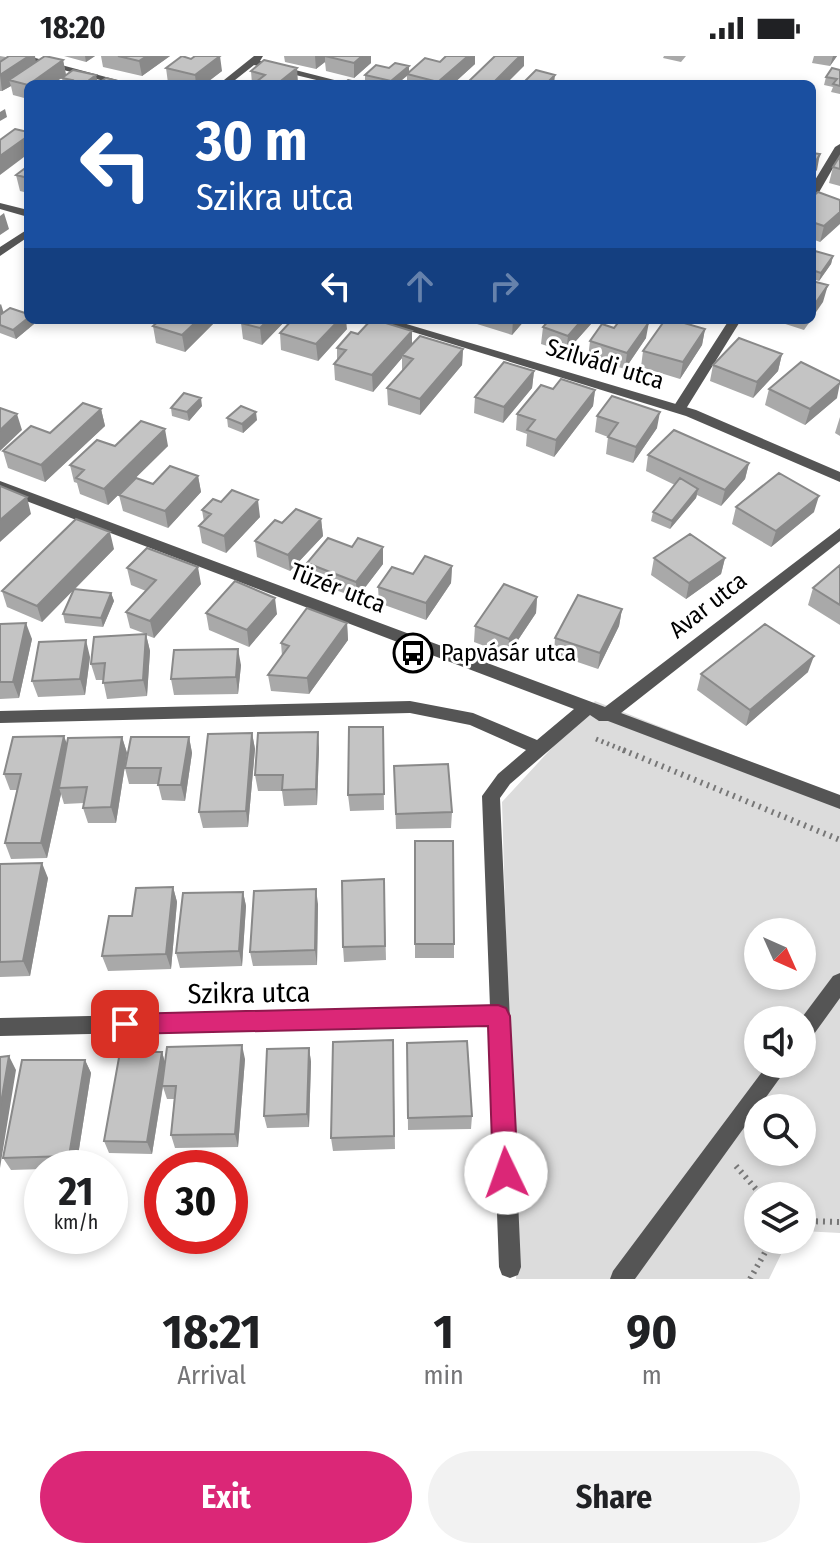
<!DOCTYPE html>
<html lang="en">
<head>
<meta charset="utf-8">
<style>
  body { margin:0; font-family:"Fira Sans Condensed",sans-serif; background:#f2f2f2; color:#202124; height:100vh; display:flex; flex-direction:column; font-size:30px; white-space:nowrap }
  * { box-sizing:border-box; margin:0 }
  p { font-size:26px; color:#757577 }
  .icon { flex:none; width:44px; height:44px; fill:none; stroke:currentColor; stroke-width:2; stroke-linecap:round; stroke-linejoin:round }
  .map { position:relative; height:1223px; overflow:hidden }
  .panel { display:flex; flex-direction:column; background:#fff; flex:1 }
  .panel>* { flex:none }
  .top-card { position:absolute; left:24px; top:24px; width:792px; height:244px; border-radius:12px; box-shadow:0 4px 12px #0003; background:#1a4fa0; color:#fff; overflow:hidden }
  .needle { width:52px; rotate:135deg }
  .tools { position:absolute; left:744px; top:862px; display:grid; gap:16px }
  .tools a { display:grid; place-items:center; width:72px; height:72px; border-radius:50%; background:#fff; box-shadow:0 4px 12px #0003; font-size:40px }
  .speed { position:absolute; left:24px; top:1094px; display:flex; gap:16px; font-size:40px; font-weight:700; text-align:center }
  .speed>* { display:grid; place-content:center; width:104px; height:104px; border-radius:50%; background:#fff; box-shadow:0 4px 12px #0003; line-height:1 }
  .speed small { font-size:20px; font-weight:400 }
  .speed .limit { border:12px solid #d22; background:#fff; color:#111 }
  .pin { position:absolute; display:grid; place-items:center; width:68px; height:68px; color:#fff; margin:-34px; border-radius:16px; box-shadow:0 4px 12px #0006 }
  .me { position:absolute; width:88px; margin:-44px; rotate:357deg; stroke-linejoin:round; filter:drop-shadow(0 0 6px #0008) }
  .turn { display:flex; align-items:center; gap:28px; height:168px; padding:0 40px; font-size:36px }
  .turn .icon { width:104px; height:104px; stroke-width:2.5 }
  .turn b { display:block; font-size:56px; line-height:68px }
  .lanes { display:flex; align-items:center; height:76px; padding:0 40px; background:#0003; justify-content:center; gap:40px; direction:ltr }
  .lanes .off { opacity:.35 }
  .eta { display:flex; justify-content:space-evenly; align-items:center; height:136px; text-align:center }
  .eta b { font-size:48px; font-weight:700; line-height:56px }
  .primary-button { display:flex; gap:16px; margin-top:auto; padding:16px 40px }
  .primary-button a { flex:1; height:92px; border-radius:48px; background:#db2777; color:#fff; font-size:32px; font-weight:700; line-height:92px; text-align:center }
  .primary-button a+a { background:#f2f2f2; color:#202124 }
  .status { display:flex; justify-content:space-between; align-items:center; height:56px; padding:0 40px; background:#fff; direction:ltr }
  .status svg { height:22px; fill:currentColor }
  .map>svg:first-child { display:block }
  .green { fill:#dcdcdc; fill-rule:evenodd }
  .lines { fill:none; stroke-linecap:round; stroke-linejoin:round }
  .path-far1 { stroke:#777; stroke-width:5; stroke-dasharray:2 4; stroke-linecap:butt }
  .path { stroke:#777; stroke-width:6; stroke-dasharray:2 5; stroke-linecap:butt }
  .service { fill:#555; fill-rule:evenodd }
  .minor { fill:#555; fill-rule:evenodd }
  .wall { fill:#a9a9a9 }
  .shaded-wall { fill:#898989 }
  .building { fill:#c4c4c4; stroke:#898989; stroke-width:2 }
  .route { fill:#db2777; stroke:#8e194d; stroke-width:2 }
  .labels { text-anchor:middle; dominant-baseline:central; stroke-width:6; stroke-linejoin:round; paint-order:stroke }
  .street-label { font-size:24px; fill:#000; stroke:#fff }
  .poi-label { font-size:24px; fill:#000; stroke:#fff; text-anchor:start }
  .near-street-label { font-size:28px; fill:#000; stroke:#fff }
</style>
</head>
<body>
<div class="status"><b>18:20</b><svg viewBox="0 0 49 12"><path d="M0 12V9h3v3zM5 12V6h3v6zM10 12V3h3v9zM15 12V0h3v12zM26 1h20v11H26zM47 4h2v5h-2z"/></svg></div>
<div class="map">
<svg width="840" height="1223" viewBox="0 0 840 1223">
  <rect width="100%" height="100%" fill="#fff"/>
  <path class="green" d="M595,645l245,96v436l-38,-2v-35h-44v44h30l-19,39h-253l-14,-477zM758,876h44v44h-44zM758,964h44v44h-44zM758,1052h44v44h-44z"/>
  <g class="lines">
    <path class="path-far1" d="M596,683l32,13"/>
    <path class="path" d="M623,694l217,90
      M736,1110l26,30
      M802,1165l38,1
      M750,1223l22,-39"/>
    <path class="service" d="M840,88v12l-22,38 -6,3v-12l23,-38z
      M729,264h12l-57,92h-10l-2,-3z"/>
    <path class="minor" d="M12,0h16l104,28h-17z
      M254,0h9l-3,5 90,23h-17l-79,-19 -24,19h-11z
      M0,147l28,7v7l-28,-8z
      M28,173v8l-28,19v-9z
      M374,264h19l303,90 144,62v10l-154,-66z
      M0,425l605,226 235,-179v13l-219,172 219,82v14l-232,-88h-9l-9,-6 -80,69 -10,14 21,469 -3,8 -8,3 -8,-3 -3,-8 -9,-242 -490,11v-18l490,-11 -8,-211 16,-22 28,-24 -56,-25 -60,-12 -410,10v-12l410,-10 63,12 64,27 37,-31 -574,-218z
      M840,917v25l-31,43 -7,2 -2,-23 33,-44z
      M768,1008h22l-155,215h-25l3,-8z"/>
  </g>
  <path class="wall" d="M0,0l36,6 27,-2 3,15 32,8 -2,1h-33l-1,-6 -34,6v15l-15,-4 -2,-9 -9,5h-2z
    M64,0h31l-9,6z
    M101,0h69l-28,20 -39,-9z
    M284,0h87v7l-17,15 -28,-7 -1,-9 -9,7 -31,-7z
    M446,0h29v8l-22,20h-46v-8l-10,8h-25l-7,-2v-7l44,-3 31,-10z
    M664,0h22l-5,6 -18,-4z
    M814,0h23l-7,10 -18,-3z
    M166,12l56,3 -17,13h-31l-6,-1z
    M840,14v24l-9,-2 2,-5 -9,-2 2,-8z
    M251,15l47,12 -46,1z
    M840,100v30l-11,-3 4,-16z
    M28,110v27l-8,-2 -4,-16z
    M812,141l28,3 -20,42 -8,-3z
    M812,199l21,1 -2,8 -12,17 -7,-2z
    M0,248l3,9 31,11 -18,15 -16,-6z
    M217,264l-32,32 -29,-9 -3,-17z
    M242,264h44l-24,25 -19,-6 -2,-16 3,-2z
    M477,264h48l-13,15 -35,-11z
    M773,264h38l-7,10z
    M591,268l-25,28 -25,-8 2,-17z
    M347,273l-29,32 -37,-11 -1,-17z
    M705,273l-3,16 -22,34 -39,-12 2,-16z
    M646,282l-21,31 -37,-11 2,-17z
    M412,288l51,5 -1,16 -42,50 -32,-10 -1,-17 15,-17v-13l-29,34 -38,-12 -1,-16 3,-4v-12z
    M782,298l-4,17 -25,27 -43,-17 3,-16z
    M534,315l-2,17 -29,35 -29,-10 1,-16z
    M553,333l42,1 -2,16 -39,51 -28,-11 1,-12 -11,-4 1,-16z
    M769,333l68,9 -32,27 -40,-20z
    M202,350l-13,15 -17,-5 -1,-8z
    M101,353l4,17 -60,56 -37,-14 -5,-17 47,-18z
    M597,360l60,12 -24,35 -27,-9 2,-17 -13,-5z
    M840,361v19l-5,-3z
    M227,362l30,2 -14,13 -15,-6z
    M115,390h53l-60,59 -28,-11 -3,-11 -3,-1 -4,-17z
    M648,399l101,8 -4,16 -24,27 -24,-11 -1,3 -26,31 -19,-8 2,-9 22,-27 -29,-14z
    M198,420l3,16 -33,36 -45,-17 -4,-16 34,-11z
    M736,451l78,5 -43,35 -39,-23z
    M202,454l58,7 -34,36 -24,-10 -3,-17 5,-4z
    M321,463l2,17 -33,35 -33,-14 -2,-16z
    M352,491l31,17 -26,34 -48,-18 -2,-17z
    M114,493l-39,40 36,4 3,8 -11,26 -38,-4 -2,-9 10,-24 -31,32 -35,-15 -5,-16z
    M654,502h71l-4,16 -35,25 -35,-24z
    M840,509v60l-32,-20 5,-17z
    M452,510l-1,17 -25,37 -47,-17 -1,-16 35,-13z
    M127,512l74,16 -47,54 -8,-3 4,16 -3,45 -40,3 -4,-19h-7l-5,-16 55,-30 -16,-6 -4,-16 20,-21 -15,-6z
    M537,541l-1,16 -28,42 -34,-13 1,-16z
    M622,553l-3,17 -21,43 -44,-15 1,-16z
    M206,557l71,1 -28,33 -40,-17z
    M347,567l1,17 -39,54 -38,-3 -3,-16 14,-19 -1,-13z
    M0,568l32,15 -13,59 -19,1z
    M90,601l-5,38 -47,2 -6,-16z
    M241,609l-3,29 -64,1 -3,-16z
    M808,616l-62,54 -49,-36 4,-16z
    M383,671l1,83 -34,1 -2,-16z
    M252,677l3,16 -7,78 -45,1 -4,-16z
    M122,681l5,16 -11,70h-28l-5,-15 1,-5 -20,1 -3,-10 -14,64 -36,1 -6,-16 12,-53h-7l-6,-16 63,-29z
    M189,681l3,16 -7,48 -23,-1 -4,-16h-29l-4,-16z
    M319,692l-2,57 -33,1 -2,-15h-24l-3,-16z
    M394,710l58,46 -1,16 -55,1z
    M415,785l39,103v14h-39z
    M0,808l48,14 -18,98 -30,1z
    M384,823l2,81 -42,2 -1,-15z
    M173,831l4,15 -6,67 -63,2 -6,-15 30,-40z
    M243,836l3,14 -4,60 -62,2 -4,-15z
    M318,848l-1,61 -64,1 -3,-14z
    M393,984l2,109 -62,2 -2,-13z
    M407,987l65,73 -1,13 -63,1z
    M309,992l2,14 -2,65 -42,1 -3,-12z
    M162,996l3,11 80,-4 -7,88 -63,1 -4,-13 3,-36h-7l-4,-12 -11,67 -43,-1 -5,-12z
    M85,1004l6,13 -15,95 -65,2 -8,-12z"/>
  <path class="shaded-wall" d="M29,0h6l2,12 -28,12 2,6 -9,5 -2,-16z
    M85,0h10l-9,6z
    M147,0h23l-28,20 -3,-15z
    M220,0l2,15 -17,13h-9l-1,-9z
    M315,0h10v6l-9,7z
    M362,0h9v7l-17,15v-15z
    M468,0h7v8l-22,20h-15v-2z
    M520,0h4v10l-18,18h-14z
    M833,0h4l-7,10z
    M63,4l3,15 -13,9h-24z
    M409,10v8l-12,10h-6v-3z
    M297,12l1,15 -1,1h-20z
    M96,19l2,8 -2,1h-12z
    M555,19l-1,9h-8z
    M5,53l2,8 -7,4v-9z
    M28,80v18l-28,21v-19z
    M820,98l-3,16 -5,7v-9z
    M840,156v12l-20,18 4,-16z
    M4,157l5,16 -9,6v-19z
    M833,200l-2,8 -12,17 2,-8z
    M828,229l-5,17 -11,16v-10z
    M1,248l5,16 -6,5v-20z
    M28,262v2h5l1,4 -18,15 -3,-9z
    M198,264h19l-32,32 -3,-17z
    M268,264h18l-24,25 -2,-17z
    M339,264h7l1,9 -29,32 -2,-17z
    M513,264h12l-13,15z
    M582,264h9v4l-25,28 2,-16z
    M649,266l-3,16 -21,31 2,-16z
    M705,273l-3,16 -22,34 3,-17z
    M412,275v16l-10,8v3l-29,34 -1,-17z
    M463,293l-1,16 -42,50v-16z
    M782,298l-4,17 -25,27 4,-16z
    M534,315l-2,17 -29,35 1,-16z
    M840,327l-3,15 -32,27 5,-16z
    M595,334l-2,16 -39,51 2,-17z
    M201,342l1,8 -13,15 -2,-9z
    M101,353l4,17 -60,56 -4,-17z
    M256,356l1,8 -14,13 -1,-9z
    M660,356l-3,16 -24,35 3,-16z
    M17,358l5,16 -22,21v-21z
    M165,373l3,17 -60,59 -4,-16z
    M749,407l-4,16 -24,27 4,-16z
    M198,420l3,16 -33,36 -3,-17z
    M698,433l-2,9 -26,31 2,-8z
    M819,440l-5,16 -43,35 5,-16z
    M27,441l4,17 -31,28v-22z
    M258,444l2,17 -34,36 -2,-17z
    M321,463l2,17 -33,35 -2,-16z
    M110,476l4,17 -72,73 -5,-16z
    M383,491v17l-26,34 -1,-16z
    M725,502l-4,16 -35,25 3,-16z
    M452,510l-1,17 -25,37v-17z
    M198,511l3,17 -47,54 -4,-17z
    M111,537l3,8 -11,26 -2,-9z
    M537,541l-1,16 -28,42 1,-16z
    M275,542l2,16 -28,33 -2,-17z
    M622,553l-3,17 -21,43 2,-16z
    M26,567l6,16 -13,59 -6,-16z
    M347,567l1,17 -39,54 -2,-16z
    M146,578l4,17 -3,45 -4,-16z
    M86,584l4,17 -5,38 -5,-16z
    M238,593l3,16 -3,29 -2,-17z
    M814,600l-6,16 -62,54 4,-16z
    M318,676l1,16 -2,57 -1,-16z
    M252,677l3,16 -7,78 -2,-16z
    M64,680l6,16 -11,36 2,6 -14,64 -6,-15z
    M122,681l5,16 -11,70 -5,-16z
    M189,681l3,16 -7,48 -4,-16z
    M42,807l6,15 -18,98 -7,-15z
    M173,831l4,15 -6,67 -5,-15z
    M316,833l2,15 -1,61 -2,-15z
    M243,836l3,14 -4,60 -3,-15z
    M242,989l3,14 -7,88 -3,-13z
    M309,992l2,14 -2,65 -2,-13z
    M162,996l4,14 -14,88 -5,-12z
    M9,1000l7,14 -16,98v-59z
    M85,1004l6,13 -15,95 -7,-12z"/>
  <path class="building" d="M9,0h20l-29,19v-13z
    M45,0l18,4 -35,25 -19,-5z
    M118,0h29l-8,5z
    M182,0l9,3 4,-3h25l-25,19 -29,-7z
    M325,0h37l-8,7z
    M446,0h22l-30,26 -31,-8 18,-16 15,4z
    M495,0h25l-28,28h-26z
    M264,4l33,8 -20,16h-11l-10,-2 9,-7 -14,-4z
    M395,7l14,3 -18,15 -26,-6 11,-10 13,3z
    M832,12l8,2v16l-7,-2 4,-5 -11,-2z
    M73,14l23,5 -12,9h-18l6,-4 -10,-2z
    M536,14l19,5 -9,9h-24z
    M106,22l16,4 -3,2h-22z
    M348,24l15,4h-19z
    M323,25l13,3h-17z
    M15,73l13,3v4l-28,20v-16z
    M812,97l8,1 -8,14z
    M840,100v13l-7,-2z
    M28,110v12l-12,-3z
    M818,136l22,8v12l-16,14 -12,-4v-25z
    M815,195l18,5 -12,17 -9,-3v-15z
    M812,225l16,4 -16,23z
    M10,252l18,6v4l-15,12 -13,-5v-10z
    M160,264h38l-16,15 -29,-9z
    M244,264h24l-8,8 -19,-5z
    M292,264h47l-23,24 -36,-11z
    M371,264h5l36,11 -40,44 -38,-11 12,-14 -9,-2 14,-16 7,2z
    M549,264h33l-14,16 -25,-9z
    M620,264h22l7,2 -22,31 -37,-12 12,-17 12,4z
    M665,264h9l31,9 -22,33 -40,-11z
    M420,280l43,13 -43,50 -33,-11 26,-29 -11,-4z
    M739,282l43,16 -25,28 -44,-17z
    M504,306l30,9 -30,36 -29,-10z
    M801,306l39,19v2l-30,26 -41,-20z
    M561,323l34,11 -39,50 -29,-10 8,-10 -18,-6 24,-29 12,4z
    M184,337l17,5 -14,14 -16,-4z
    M612,340l48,16 -24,35 -28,-10 10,-14 -21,-7z
    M83,347l18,6 -60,56 -38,-14 28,-25 19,7z
    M241,350l15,6 -14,12 -15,-6z
    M0,352l17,6 -17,16z
    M141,365l24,8 -61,60 -28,-11 8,-8 -14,-5 27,-25 18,6z
    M674,374l75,33 -24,27 -77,-35z
    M170,410l28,10 -33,35 -46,-16 17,-17 17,6z
    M779,417l40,23 -43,35 -40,-24z
    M680,422l18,11 -26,32 -19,-9z
    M0,430l27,11 -27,23z
    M232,434l26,10 -34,36 -25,-10 12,-12 -9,-4 11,-11 8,3z
    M296,453l25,10 -33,36 -33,-14 20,-21 7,3z
    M76,463l34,13 -73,74 -35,-15z
    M690,478l35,24 -36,25 -35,-25z
    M328,482l24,9 6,-9 25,9 -27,35 -49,-19z
    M147,492l51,19 -48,54 -24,-9 30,-32 -29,-12z
    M425,500l27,10 -26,37 -48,-16 14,-20 21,7z
    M840,509v40l-27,-17z
    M235,525l40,17 -28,32 -41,-17z
    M504,528l33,13 -28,42 -34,-13z
    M74,533l37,4 -10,25 -38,-4z
    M578,539l44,14 -22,44 -45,-15z
    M307,552l40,15 -40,55 -39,-3 21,-29 -8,-3z
    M26,567l-13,59h-13v-58z
    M765,568l49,32 -64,54 -49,-36z
    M146,578l-3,46 -40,3 2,-20 -14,1 3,-27z
    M86,584l-6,39 -48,2 7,-39z
    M238,593l-2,28 -65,2 3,-29z
    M349,671h34l1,67 -36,1z
    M318,676l-2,57 -34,1 1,-15h-28l3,-42z
    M252,677l-6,78 -47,1 9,-78z
    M64,680l-23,107h-36l16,-69h-17l9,-37z
    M122,681l-11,70 -28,1 4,-21 -28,1 9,-50z
    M131,681h58l-8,48h-23l3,-17h-36z
    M448,708l4,48 -56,2 -2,-48z
    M415,785h38l1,103h-39z
    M42,807l-19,98 -23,1v-98z
    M384,823l1,67 -42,1 -1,-66z
    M173,831l-7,67 -64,2 7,-40h23l4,-28z
    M316,833l-1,61 -65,2 4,-61z
    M243,836l-4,59 -63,2 7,-60z
    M393,984l1,96 -63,2 2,-96z
    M467,985l5,75 -64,2 -1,-75z
    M242,989l-7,89 -64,1 5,-49h-14l5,-39z
    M309,992l-2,66 -43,2 3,-67z
    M120,996h42l-15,90 -43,-1z
    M9,1000l-9,53v-52z
    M22,1004h63l-16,96 -66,2z"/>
  <path class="route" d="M498,949l8,3 4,8 8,157 -4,8 -8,4 -9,-4 -4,-8 -5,-147 -363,8 -8,-3 -4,-7 4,-7 8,-3z"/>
  <defs>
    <g id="bus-ring" transform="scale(2)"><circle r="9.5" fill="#fff" stroke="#000" stroke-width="1.5"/><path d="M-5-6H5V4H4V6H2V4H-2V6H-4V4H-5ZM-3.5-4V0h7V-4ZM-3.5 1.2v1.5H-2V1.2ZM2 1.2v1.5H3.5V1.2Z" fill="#000"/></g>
  </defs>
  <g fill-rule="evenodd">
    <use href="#bus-ring" x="413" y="597"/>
  </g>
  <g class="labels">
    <g class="street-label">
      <text transform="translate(605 308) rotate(17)">Szilvádi utca</text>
      <text transform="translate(338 532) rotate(21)">Tüzér utca</text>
      <text transform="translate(708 549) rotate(-38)">Avar utca</text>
    </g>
    <g class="poi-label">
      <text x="441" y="597">Papvásár utca</text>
    </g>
    <g class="near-street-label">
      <text transform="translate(249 937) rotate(-1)">Szikra utca</text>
    </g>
  </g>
</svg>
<div class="tools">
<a><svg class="needle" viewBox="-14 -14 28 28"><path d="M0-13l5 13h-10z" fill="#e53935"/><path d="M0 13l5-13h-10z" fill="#757577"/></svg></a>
<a><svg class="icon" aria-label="sound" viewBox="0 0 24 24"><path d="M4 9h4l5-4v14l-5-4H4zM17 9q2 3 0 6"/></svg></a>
<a><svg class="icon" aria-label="search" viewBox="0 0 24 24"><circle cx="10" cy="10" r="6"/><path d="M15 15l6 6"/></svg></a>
<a><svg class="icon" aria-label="layers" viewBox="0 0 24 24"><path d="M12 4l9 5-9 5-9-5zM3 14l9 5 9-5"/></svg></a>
</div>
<div class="speed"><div>21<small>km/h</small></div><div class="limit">30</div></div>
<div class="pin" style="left:125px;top:968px;background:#d93025"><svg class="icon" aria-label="arrive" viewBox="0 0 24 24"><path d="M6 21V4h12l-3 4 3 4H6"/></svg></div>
<svg class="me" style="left:506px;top:1117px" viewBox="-20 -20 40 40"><circle r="19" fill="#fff"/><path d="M0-13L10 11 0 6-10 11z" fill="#db2777"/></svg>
<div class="top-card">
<div class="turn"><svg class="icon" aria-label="left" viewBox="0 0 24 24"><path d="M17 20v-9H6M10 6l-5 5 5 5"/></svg><div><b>30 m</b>Szikra utca</div></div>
<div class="lanes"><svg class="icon" aria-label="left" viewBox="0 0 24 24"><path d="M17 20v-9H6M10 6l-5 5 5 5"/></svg><svg class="icon off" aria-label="ahead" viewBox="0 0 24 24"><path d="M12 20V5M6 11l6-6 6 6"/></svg><svg class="icon off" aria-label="right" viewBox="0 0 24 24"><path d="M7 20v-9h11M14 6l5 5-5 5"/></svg></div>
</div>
</div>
<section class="panel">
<div class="eta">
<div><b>18:21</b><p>Arrival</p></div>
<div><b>1</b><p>min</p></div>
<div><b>90</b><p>m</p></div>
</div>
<div class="primary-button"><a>Exit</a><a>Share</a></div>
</section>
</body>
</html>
